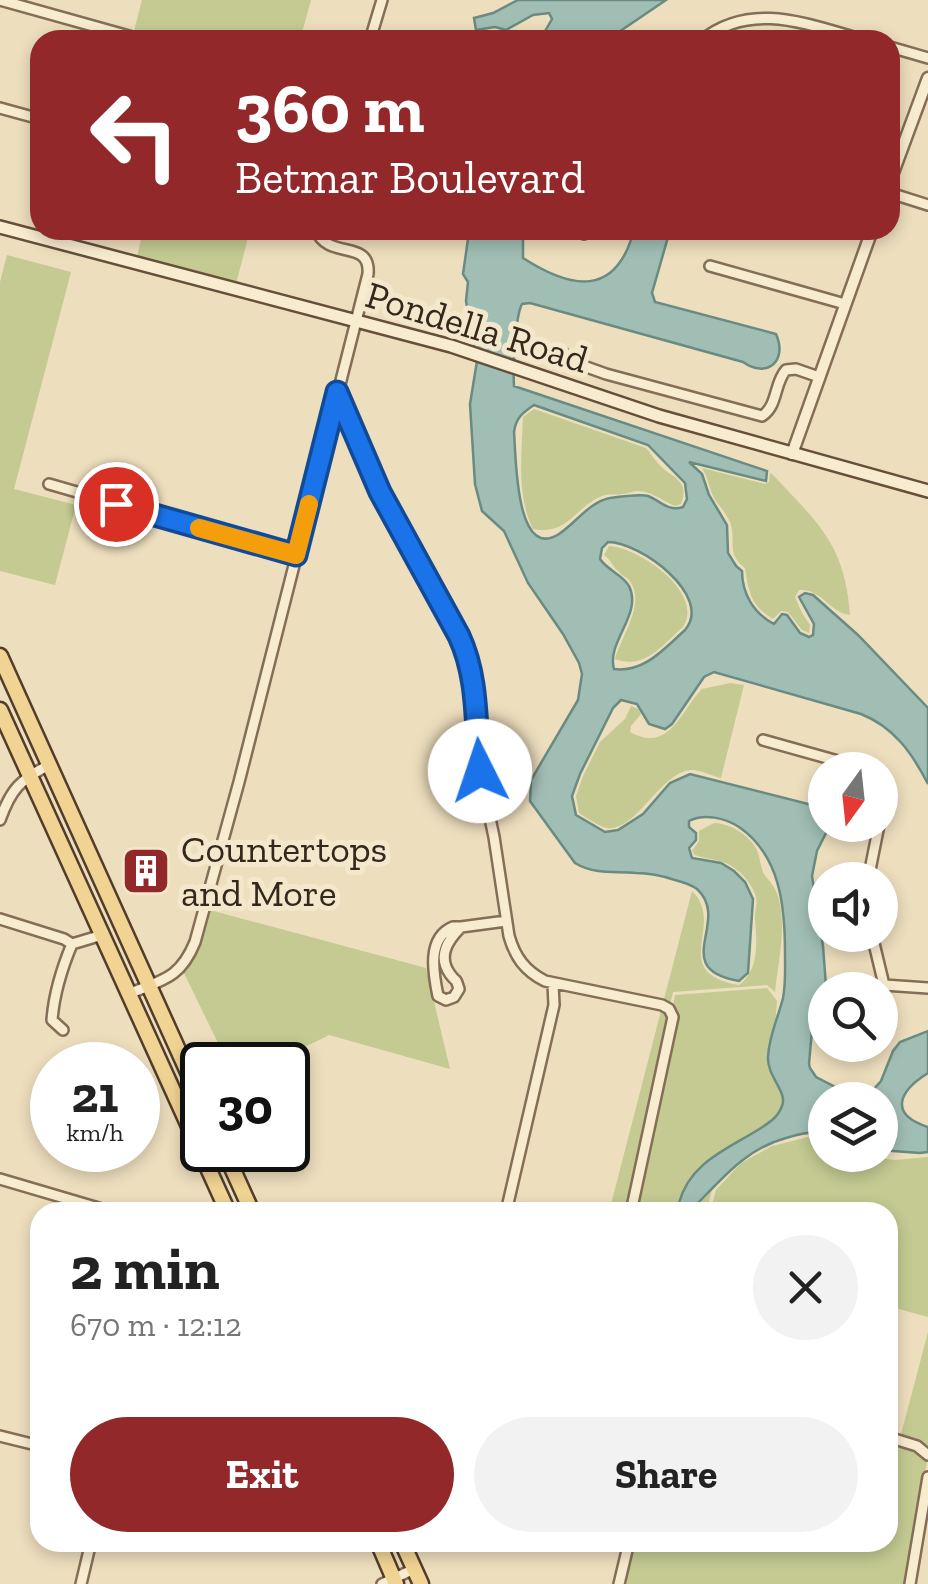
<!DOCTYPE html>
<html lang="en">
<head>
<meta charset="utf-8">
<style>
  body { margin:0; font-family:"Zilla Slab",serif; background:#f2f2f2; color:#222; height:100vh; display:flex; flex-direction:column; font-size:38px; white-space:nowrap }
  * { box-sizing:border-box; margin:0 }
  p { font-size:32px; color:#767676 }
  .icon { flex:none; width:55px; height:55px; fill:none; stroke:currentColor; stroke-width:2; stroke-linecap:round; stroke-linejoin:round }
  .map { position:relative; flex:1; overflow:hidden }
  .sheet { position:absolute; left:30px; top:1202px; width:868px; height:350px; display:flex; flex-direction:column; background:#fff; border-radius:30px; box-shadow:0 5px 15px #0003 }
  .sheet>* { flex:none }
  .top-card { position:absolute; left:30px; top:30px; width:870px; height:210px; border-radius:30px; box-shadow:0 5px 15px #0003; background:#92282a; color:#fff; overflow:hidden }
  .needle { width:65px; rotate:195deg }
  .tools { position:absolute; left:808px; top:752px; display:grid; gap:20px }
  .tools a { display:grid; place-items:center; width:90px; height:90px; border-radius:50%; background:#fff; box-shadow:0 5px 15px #0003; font-size:50px }
  .speed { position:absolute; left:30px; top:1042px; display:flex; gap:20px; font-size:50px; font-weight:700; text-align:center }
  .speed>* { display:grid; place-content:center; width:130px; height:130px; border-radius:50%; background:#fff; box-shadow:0 5px 15px #0003; line-height:1 }
  .speed small { font-size:25px; font-weight:400 }
  .speed .limit { border:5px solid #111; border-radius:15px; background:#fff; color:#111 }
  .pin { position:absolute; display:grid; place-items:center; width:85px; height:85px; color:#fff; margin:-42px; border:5px solid #fff; border-radius:50%; box-shadow:0 2px 10px #0007 }
  .me { position:absolute; width:110px; margin:-55px; rotate:356deg; stroke-linejoin:round; filter:drop-shadow(0 0 8px #0008) }
  .turn { display:flex; align-items:center; gap:35px; height:210px; padding:0 40px; font-size:45px }
  .turn .icon { width:130px; height:130px; stroke-width:2.5 }
  .turn b { display:block; font-size:70px; line-height:85px }
  .round { display:grid; place-items:center; flex:none; width:105px; height:105px; border-radius:52px; background:#f2f2f2 }
  .head { display:flex; align-items:center; justify-content:space-between; height:170px; padding:0 40px }
  h1 { font-size:60px; font-weight:700; line-height:75px }
  .button { display:flex; gap:20px; margin-top:auto; padding:20px 40px }
  .button a { flex:1; height:115px; border-radius:60px; background:#92282a; color:#fff; font-size:40px; font-weight:700; line-height:115px; text-align:center }
  .button a+a { background:#f2f2f2; color:#222 }
  .map>svg:first-child { display:block }
  .green { fill:#c4ca92 }
  .water { fill:#a1beb5; stroke:#698b82; stroke-width:2.5; fill-rule:evenodd }
  .lines { fill:none; stroke-linecap:round; stroke-linejoin:round }
  .minor-casing { stroke:#846e57; stroke-width:14 }
  .tertiary-casing { stroke:#846e57; stroke-width:15 }
  .secondary-casing { stroke:#664f3a; stroke-width:16 }
  .primary-casing { stroke:#523d2b; stroke-width:19 }
  .minor { stroke:#f8ecd0; stroke-width:9 }
  .tertiary { stroke:#f8ecd0; stroke-width:10 }
  .secondary { stroke:#f8ecd0; stroke-width:11 }
  .primary { stroke:#f1d394; stroke-width:14 }
  .route-casing { stroke:#114b97; stroke-width:25 }
  .route { stroke:#1a73e8; stroke-width:18 }
  .slow { stroke:#f59e0b; stroke-width:18 }
  .labels { text-anchor:middle; dominant-baseline:central; stroke-width:10; stroke-linejoin:round; paint-order:stroke }
  .street-label { font-size:38px; fill:#34271b; stroke:#f4e8cc }
  .poi-label { font-size:38px; fill:#34271b; stroke:#f4e8cc; text-anchor:start }
</style>
</head>
<body>
<div class="map">
<svg width="928" height="1584" viewBox="0 0 928 1584">
  <rect width="100%" height="100%" fill="#eddebd"/>
  <path class="green" d="M142,0h169l-11,40h-151l-16,-5z
    M143,230h107l-14,54 -99,-27z
    M7,255l64,17 -57,217 62,16 -21,80 -55,-14v-289z
    M534,409l112,39c4,4 7,10 11,14 12,16 34,16 24,42l-6,2c-11,-4 -25,-16 -38,-15 -5,0 -10,3 -15,3 -3,1 -15,0 -17,1 -29,9 -35,41 -72,34 -17,-34 -11,-75 -10,-112z
    M702,468l63,16 4,-2 1,-9 2,1c46,49 73,70 78,141 -21,-3 -29,-27 -51,-25l-4,7 7,16 8,12 -1,8 -7,-3 -14,-18 -7,-1 -8,8c-23,-14 -24,-27 -28,-51 -19,-15 -9,-24 -14,-43 -3,-10 -12,-19 -17,-27 -5,-10 -6,-21 -12,-30z
    M609,546c31,2 96,47 74,81 -22,19 -38,43 -68,32 6,-22 30,-54 16,-76 -6,-9 -5,-3 -12,-11 -6,-5 -8,-12 -15,-17z
    M730,683l14,2 -23,93c-9,-2 -22,-9 -31,-8 -30,3 -54,62 -83,58 -9,-2 -20,-10 -28,-15l-3,-17 7,-20 17,-34 25,-23 6,-13 7,3 3,5 -10,12 -1,6c40,22 51,-22 72,-43z
    M714,823c16,0 39,14 44,30 2,5 2,11 4,16 2,8 9,12 13,20 14,30 3,72 0,103l-8,-7 -94,7 -4,17 1,22 -40,181h-21l83,-321c35,34 -26,81 47,94 20,-14 18,-43 16,-65 -1,-8 3,-16 1,-23 -3,-10 -10,-20 -18,-26 -14,-13 -27,-10 -43,-16l-3,-4 7,-10v-10z
    M206,909l220,59 24,101 -121,-34c-47,25 -62,22 -111,8l-37,-76z
    M767,988l10,13 -6,75 13,19 4,15 -65,41 -17,61h-73l10,-35v-19l32,-163z
    M812,1136l13,10v9h29l41,5 33,-3v160l-40,-11v-94h-178l6,-22 25,-27 31,-17z
    M928,1332v125l-25,127h-288l8,-32 -33,-9 298,-1v-102l11,2z"/>
  <path class="water" d="M518,0h148l-59,40h-67l12,-21 -3,-6 -16,2 -27,15 -11,-3 -19,3 -2,-12 19,-5z
    M461,230h62v28c48,31 93,40 111,-28h36l-18,63 3,9 121,32c12,27 -9,45 -33,28l-213,-59 -8,1c-7,13 -9,65 -8,82l253,85 -1,10 -77,-19 13,12 7,21 18,30 1,28 8,13 6,5c0,22 11,42 32,53l8,-10 5,1 13,18 9,4 4,-2 1,-11 -15,-27 6,-4 8,2 45,40 70,73v76c-16,-31 -34,-57 -67,-70l-147,-42 -10,5 -32,47 -7,5 -16,-5 -12,-20 -16,-4 -8,8 -33,66 -8,22 4,19 29,17 13,-2 25,-16 27,-31 20,-9 118,30 17,2v19h5l-13,26 -5,25 11,70 3,40 -13,33 -4,45 1,4 6,9 37,19 10,-1 10,-5 8,-9 12,-30 7,-9 28,-11v42c-29,18 -40,41 0,54v25l-8,1 -40,-3v-50h-55v33c-14,-2 -26,1 -39,5 -41,11 -64,41 -93,70l-6,2 -8,-7c11,-41 49,-54 82,-75 9,-6 17,-11 21,-22 6,-14 -15,-29 -14,-49 1,-21 10,-39 15,-59 3,-15 2,-31 2,-46 0,-46 -5,-97 -46,-125 -14,-9 -35,-14 -50,-6v6l7,6v7l-7,8 3,10 29,5 13,8 11,11 8,17 -5,74 -9,8c-71,-12 -7,-60 -42,-92 -7,-5 -14,-7 -22,-9 -12,-4 -26,-7 -39,-7 -22,-2 -41,2 -61,-10l-45,-62 1,-21 47,-80 4,-26 -3,-11 -16,-29 -35,-51 -24,-52 -22,-20 -7,-27 -5,-80 7,-43 -11,-60 2,-19 -5,-8 5,-35zM534,405l114,40 37,38 2,16 -4,8c-15,5 -22,-6 -35,-11 -6,-2 -31,1 -38,2 -21,4 -34,25 -51,36 -44,28 -43,-79 -45,-102 2,-14 8,-19 20,-27zM608,542c32,0 106,54 77,88 -21,19 -41,43 -71,39 -8,-27 29,-55 15,-83 -6,-11 -22,-16 -29,-27l2,-11z"/>
  <g class="lines">
    <g class="minor-casing">
      <path id="minor" d="M0,0l136,38
        M370,40l12,-40
        M702,40c50,-40 107,-15 162,0
        M890,47l38,11
        M0,108l40,11
        M890,193l38,12
        M584,234l1,-4
        M710,266l135,38
        M564,354l17,11 25,9 156,42c16,-10 12,-33 24,-46l10,-1 23,8
        M337,392l43,100 79,144 8,19 6,29 7,87 14,66 15,99c6,21 16,35 36,45l117,24 7,4 4,8 -42,195
        M49,484l247,71
        M763,740l82,23 14,7
        M0,820c11,-31 20,-40 49,-55
        M868,880l11,-55
        M0,919l64,20 8,5 30,-9
        M453,927h8c-13,13 -24,29 -11,47 9,12 4,0 9,15l-5,8 -8,3 -8,-4c-5,-24 -11,-58 15,-69z
        M461,927l45,-6
        M872,935l12,50 -4,7
        M884,985l44,3
        M128,994c34,-14 52,-15 67,-52l44,-160 129,-508c3,-36 -40,-13 -52,-44
        M63,1030l-11,-10c2,-26 10,-52 20,-76
        M0,1179l112,33
        M506,1212l48,-207 -1,-21
        M0,1436l40,10
        M888,1437l29,9 11,9
        M81,1584l10,-42
        M382,1584l32,-15
        M619,1584l10,-42
        M910,1584l18,-107"/>
    </g>
    <g class="tertiary-casing">
      <path id="tertiary" d="M890,181l38,-103
        M792,454l80,-224"/>
    </g>
    <g class="secondary-casing">
      <path id="secondary" d="M0,227l451,119 208,70 269,75"/>
    </g>
    <g class="primary-casing">
      <path id="primary" d="M0,656l202,447
        M0,710l228,502
        M224,1150l28,62
        M378,1542l18,42
        M402,1542l19,42"/>
    </g>
    <use href="#minor" class="minor"/>
    <use href="#tertiary" class="tertiary"/>
    <use href="#secondary" class="secondary"/>
    <use href="#primary" class="primary"/>
  </g>
  <g class="lines">
    <g class="route-casing">
      <path id="route" d="M116,504l180,51 41,-163 43,100 79,144c20,43 16,89 21,135"/>
    </g>
    <use href="#route" class="route"/>
    <path class="slow" d="M199,528l97,27 13,-51"/>
  </g>
  <defs>
    <g id="building-square" transform="scale(2.5)"><rect x="-9" y="-9" width="18" height="18" rx="4" fill="#92282a" stroke="#f4e8cc"/><path d="M-4-6H4V6H1V3H-1V6H-4ZM-2.5-4.3h1.7v1.8h-1.7ZM.8-4.3h1.7v1.8H.8ZM-2.5-1h1.7V.8h-1.7ZM.8-1h1.7V.8H.8Z" fill="#fff"/></g>
  </defs>
  <g fill-rule="evenodd">
    <use href="#building-square" x="146" y="871"/>
  </g>
  <g class="labels">
    <g class="street-label">
      <text transform="translate(477 327) rotate(17)">Pondella Road</text>
    </g>
    <g class="poi-label">
      <text x="181" y="849">Countertops<tspan x="181" dy="44">and More</tspan></text>
    </g>
  </g>
</svg>
<div class="tools">
<a><svg class="needle" viewBox="-14 -14 28 28"><path d="M0-13l5 13h-10z" fill="#e53935"/><path d="M0 13l5-13h-10z" fill="#767676"/></svg></a>
<a><svg class="icon" aria-label="sound" viewBox="0 0 24 24"><path d="M4 9h4l5-4v14l-5-4H4zM17 9q2 3 0 6"/></svg></a>
<a><svg class="icon" aria-label="search" viewBox="0 0 24 24"><circle cx="10" cy="10" r="6"/><path d="M15 15l6 6"/></svg></a>
<a><svg class="icon" aria-label="layers" viewBox="0 0 24 24"><path d="M12 4l9 5-9 5-9-5zM3 14l9 5 9-5"/></svg></a>
</div>
<div class="speed"><div>21<small>km/h</small></div><div class="limit">30</div></div>
<div class="pin" style="left:116px;top:504px;background:#d93025"><svg class="icon" aria-label="arrive" viewBox="0 0 24 24"><path d="M6 21V4h12l-3 4 3 4H6"/></svg></div>
<svg class="me" style="left:480px;top:771px" viewBox="-20 -20 40 40"><circle r="19" fill="#fff"/><path d="M0-13L10 11 0 6-10 11z" fill="#1a73e8"/></svg>
<div class="top-card">
<div class="turn"><svg class="icon" aria-label="left" viewBox="0 0 24 24"><path d="M17 20v-9H6M10 6l-5 5 5 5"/></svg><div><b>360 m</b>Betmar Boulevard</div></div>
</div>
<section class="sheet">
<div class="head"><div><h1>2 min</h1><p>670 m · 12:12</p></div><a class="round"><svg class="icon" aria-label="close" viewBox="0 0 24 24"><path d="M6 6l12 12M18 6L6 18"/></svg></a></div>
<div class="button"><a>Exit</a><a>Share</a></div>
</section>
</div>
</body>
</html>
